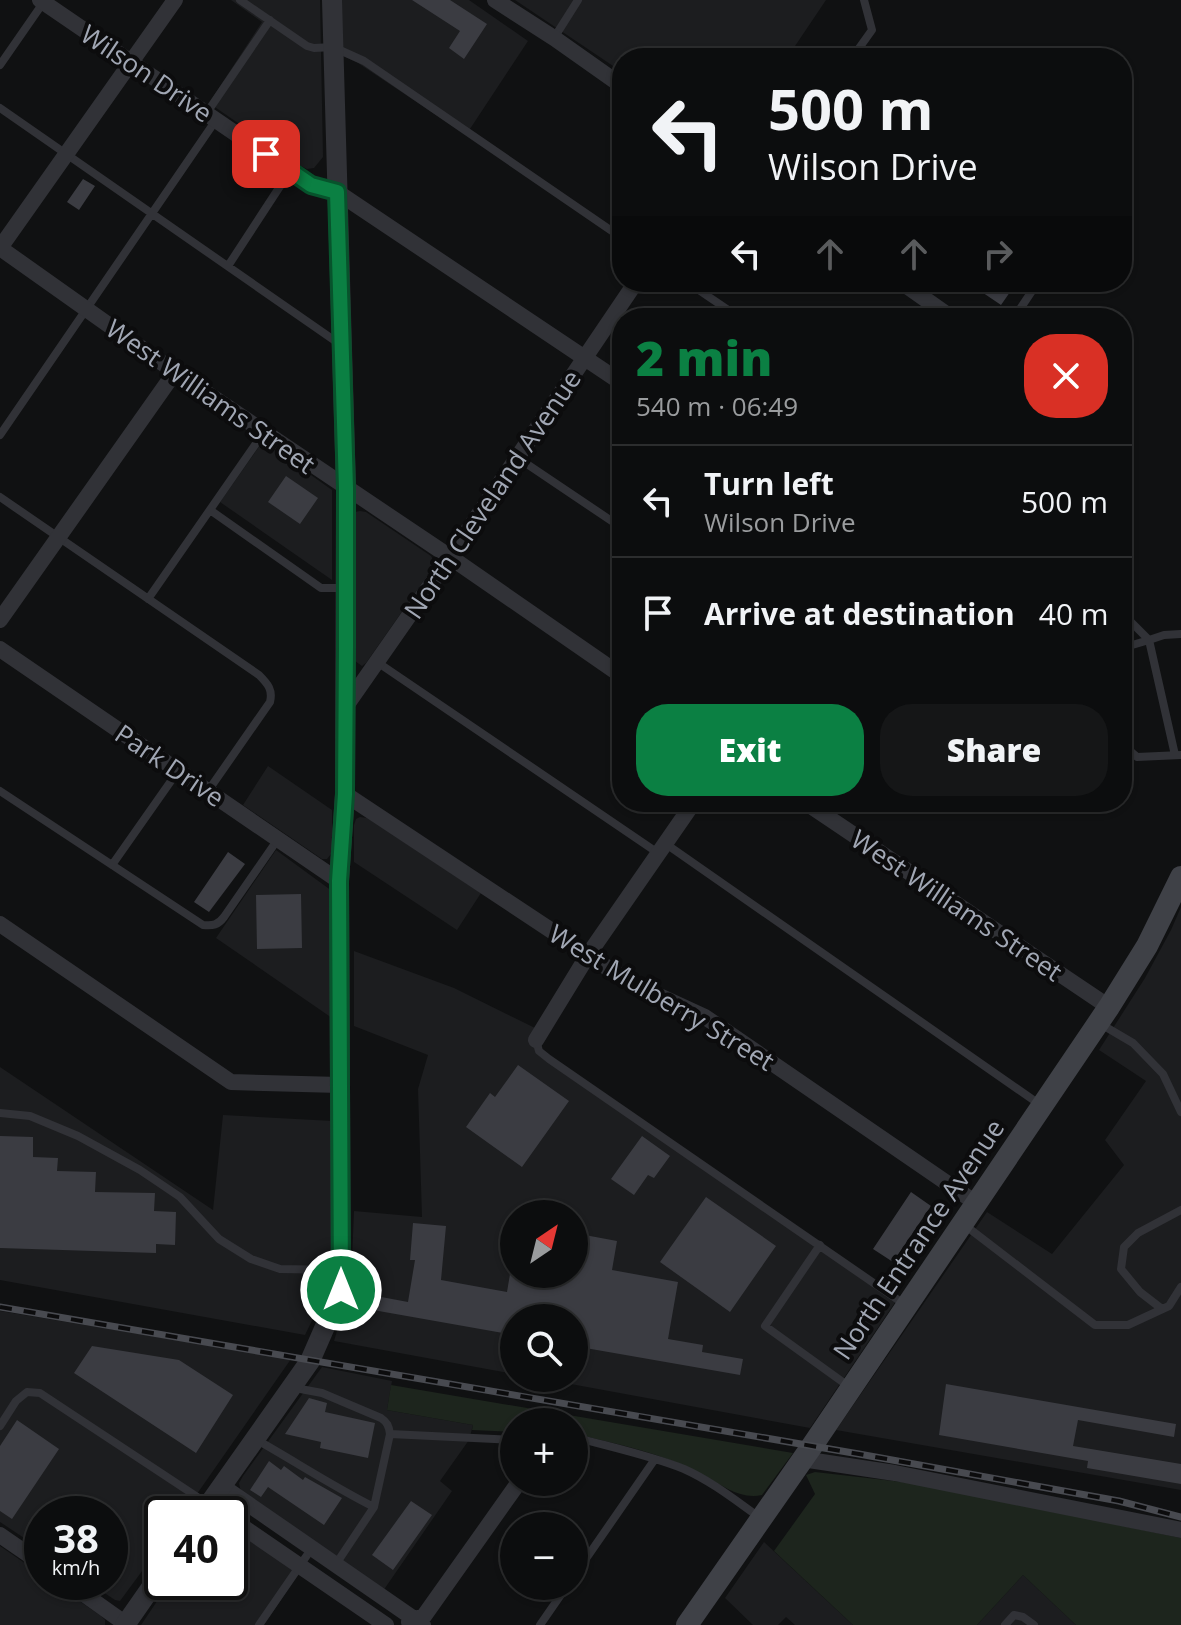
<!DOCTYPE html>
<html lang="en">
<head>
<meta charset="utf-8">
<style>
  body { margin:0; font-family:"Open Sans",sans-serif; background:#151617; color:#f1f3f6; height:100vh; display:flex; flex-direction:column; font-size:30px; white-space:nowrap }
  * { box-sizing:border-box; margin:0 }
  p { font-size:26px; color:#9a9c9e }
  .icon { flex:none; width:44px; height:44px; fill:none; stroke:currentColor; stroke-width:2; stroke-linecap:round; stroke-linejoin:round }
  .map { position:relative; flex:1; overflow:hidden }
  .panel { position:absolute; left:612px; top:308px; width:520px; height:504px; display:flex; flex-direction:column; background:#0c0d0e; border-radius:32px; box-shadow:0 2px 6px #0004,0 0 0 2px #2c2d2e }
  .panel>* { flex:none }
  .guide { position:absolute; left:612px; top:48px; width:520px; height:244px; border-radius:32px; box-shadow:0 2px 6px #0004,0 0 0 2px #2c2d2e; background:#0c0d0e; color:#f1f3f6; overflow:hidden }
  .needle { width:52px; rotate:35deg }
  .fabs { position:absolute; left:500px; top:1200px; display:grid; gap:16px }
  .fabs a { display:grid; place-items:center; width:88px; height:88px; border-radius:50%; background:#0c0d0e; box-shadow:0 2px 6px #0004,0 0 0 2px #2c2d2e; font-size:40px }
  .speed { position:absolute; left:24px; top:1496px; display:flex; gap:16px; font-size:40px; font-weight:700; text-align:center }
  .speed>* { display:grid; place-content:center; width:104px; height:104px; border-radius:50%; background:#0c0d0e; box-shadow:0 2px 6px #0004,0 0 0 2px #2c2d2e; line-height:1 }
  .speed small { font-size:20px; font-weight:400 }
  .speed .limit { border:4px solid #111; border-radius:12px; background:#fff; color:#111 }
  .pin { position:absolute; display:grid; place-items:center; width:68px; height:68px; color:#fff; margin:-34px; border-radius:16px; box-shadow:0 4px 12px #0006 }
  .me { position:absolute; width:88px; margin:-44px; rotate:0deg; stroke-linejoin:round; filter:drop-shadow(0 0 6px #0008) }
  .turn { display:flex; align-items:center; gap:28px; height:168px; padding:0 24px; font-size:36px }
  .turn .icon { width:104px; height:104px; stroke-width:2.5 }
  .turn b { display:block; font-size:56px; line-height:68px }
  .lanes { display:flex; align-items:center; height:76px; padding:0 24px; background:#0003; justify-content:center; gap:40px; direction:ltr }
  .lanes .off { opacity:.35 }
  .round { display:grid; place-items:center; flex:none; width:84px; height:84px; border-radius:32px; background:#151617 }
  .head { display:flex; align-items:center; justify-content:space-between; height:136px; padding:0 24px }
  h1 { font-size:48px; font-weight:800; line-height:60px; color:#0b8043 }
  .cta { display:flex; gap:16px; margin-top:auto; padding:16px 24px }
  .cta a { flex:1; height:92px; border-radius:32px; background:#0b8043; color:#fff; font-size:32px; font-weight:800; line-height:92px; text-align:center }
  .cta a+a { background:#151617; color:#f1f3f6 }
  ul { padding:0; list-style:none }
  li { display:flex; align-items:center; gap:24px; height:112px; padding:0 24px; border-top:2px solid #2c2d2e }
  li div { flex:1 }
  li b { display:block; font-size:30px }
  li em { font-style:normal }
  .map>svg:first-child { display:block }
  .built { fill:#1c1d1f; fill-rule:evenodd }
  .green { fill:#1d251d }
  .building { fill:#3b3c42 }
  .lines { fill:none; stroke-linecap:round; stroke-linejoin:round }
  .service { stroke:#313237; stroke-width:8 }
  .minor { stroke:#313237; stroke-width:16 }
  .tertiary { stroke:#313237; stroke-width:20 }
  .secondary { stroke:#3f4147; stroke-width:22 }
  .rail-casing { stroke:#484a50; stroke-width:7 }
  .rail { stroke:#0c0c0d; stroke-width:4; stroke-dasharray:12; stroke-linecap:butt }
  .route-casing { stroke:#07532c; stroke-width:20 }
  .route { stroke:#0b8043; stroke-width:14 }
  .labels { text-anchor:middle; dominant-baseline:central; stroke-width:8; stroke-linejoin:round; paint-order:stroke }
  .street-label { font-size:26px; fill:#a1a7b4; stroke:#0c0c0d }
</style>
</head>
<body>
<div class="map">
<svg width="1181" height="1625" viewBox="0 0 1181 1625">
  <rect width="100%" height="100%" fill="#101112"/>
  <path class="built" d="M231,0h89l3,157 -9,11 -7,1 -8,-4 -90,-62 53,-81z
    M341,0h128l59,41 -62,94 -108,-72 -15,-7z
    M515,0h311l-39,58h-165v14z
    M263,441l69,49v90l-112,-78z
    M360,511l6,1 65,44 3,5v5l-68,97 -4,3 -7,-5v-149z
    M268,766l64,44v39l-1,5 -4,5h-5l-79,-54z
    M360,817l7,1 114,75 -24,37 -103,-68v-37l2,-6z
    M276,850l56,41v127l-116,-80z
    M1181,907v583l-345,-60 151,-218 65,42 72,-89 -19,-25 41,-59 -47,-31 46,-72 26,-48z
    M354,951l100,37 81,40 -2,17 363,256 -86,127 -272,-50h36v-60h-60v56l-180,-33 17,-57 3,-73 68,6 -4,-128 10,-34 -74,-29zM514,1214h60v60h-60z
    M0,1067l213,143 10,-95 110,6 -1,130 -3,24 -6,23 -18,37 -305,-55z
    M0,1311l291,48 -108,155h-21v30l-42,57 -5,-1 -27,-18h22v-68h-68v36l-42,-28z
    M322,1367l70,14 -5,29 86,15 -4,15 -29,41 12,10 -69,100 -141,-98 -2,-5 -1,-5 4,-7z
    M230,1523l69,50 -35,52h-123l29,-43h60z
    M764,1542l89,83h-58l-9,-8 -8,8h-25l-28,-27z
    M0,1546l42,29v7h10l49,34 4,4v5h-105z
    M1023,1575l53,50h-99z"/>
  <path class="green" d="M391,1385l402,68 -31,42c-21,5 -39,-9 -57,-19 -37,-21 -89,-33 -131,-42v-12h-60v10l-42,-2 1,-5 -86,-15z
    M815,1472l105,12 261,54v87h-105l-53,-50 -46,50h-124l-79,-74 41,-57 -9,-19z"/>
  <path class="building" d="M412,0h38l37,24 -23,35 -15,-11 11,-17z
    M83,179l12,7 -16,24 -12,-8z
    M967,282h50l-16,23z
    M286,476l32,22 -18,26 -32,-22z
    M228,852l17,12 -36,48 -15,-10z
    M301,894l1,54 -45,1 -1,-54z
    M518,1065l51,36 -47,66 -56,-40 24,-34 5,4z
    M0,1136l33,1v20l25,1 -1,13 39,1 -1,20 60,1 -1,18 22,1 -1,33 -19,-1v9l-156,-5z
    M642,1136l28,20 -16,22 -6,-3 -14,20 -23,-16z
    M911,1192l20,14 -38,56 -20,-13z
    M706,1197l70,49 -46,66 -70,-50z
    M413,1223l33,3 -5,54 66,12 3,-18h64v-41l43,8 -5,29 66,12 -10,57 35,6 -1,7 41,7 -3,16 -166,-29v-28h-60v17l-141,-25 3,-14 32,6 7,-42h-5z
    M92,1346l87,14 54,35 -37,58 -122,-80z
    M946,1384l230,40 -2,13 -96,-17 -5,26 108,18v20l-94,-16 1,-7 -149,-26z
    M309,1398l18,5 -2,9 50,11 -7,35 -48,-10 1,-6 -36,-8z
    M17,1420l42,29 -47,70 -12,-8v-65z
    M269,1461l12,9 3,-4 19,14 2,-3 37,21 -18,27 -56,-38 -7,10 -11,-7z
    M411,1501l21,14 -39,55 -21,-15z"/>
  <g class="lines">
    <path class="service" d="M240,0l67,46 7,2 19,-1 31,14 258,177
      M554,38l24,-38
      M852,58l20,-28 -8,-30
      M0,65l43,-62
      M0,108l341,237
      M206,114l64,-94
      M228,266l62,-95
      M687,282l53,36
      M1014,318l24,-36
      M0,435l216,-315
      M518,458l104,70
      M0,497l259,178c9,9 14,15 11,27l-62,89
      M210,510l111,78h24
      M148,599l116,-167
      M1122,616l8,5 19,19 15,-5 17,-1
      M1122,648l27,-8 26,115
      M377,662l281,191
      M1122,709l7,41 8,7 44,-2
      M0,791l203,134c10,1 15,0 21,-8l54,-78
      M666,844l376,262
      M112,865l66,-94
      M1099,1023l34,20 30,31 18,38
      M536,1040l3,11 10,8 355,245
      M0,1113l30,3 48,20 62,34 40,27 39,42 32,20 29,10 60,1
      M962,1223l133,102h33l41,-19 12,-19
      M820,1245l-55,81 86,62
      M1162,1309l-22,-17 -19,-23 3,-22 14,-14 43,-23
      M295,1388l27,5 59,25c6,4 8,8 9,16l-16,73 -38,57
      M0,1426l16,-25 11,-9 13,1 168,111
      M390,1434l124,6
      M574,1437c36,10 75,18 110,32 27,12 51,31 75,48
      M257,1440c39,22 77,47 117,67
      M574,1576l81,-117
      M259,1625l53,-77
      M540,1625l27,-39
      M1005,1625l9,-10 9,2 11,8"/>
    <path class="minor" d="M40,0l271,185 26,7 285,191
      M495,0l59,38 68,48
      M0,248l175,124 275,185 172,119
      M0,248l175,-248
      M901,282l51,36
      M0,620l175,-248
      M0,649l339,232
      M346,706l104,-149 186,-275
      M345,794l284,188 76,35 271,186
      M805,802l304,205
      M0,924l231,158 109,3
      M536,1040l52,-85 106,-153
      M802,1459l93,14 286,57
      M222,1486l201,139
      M230,1518l156,107
      M0,1535l42,29
      M67,1582l59,42
      M409,1622l15,-6 95,-134"/>
    <path class="tertiary" d="M202,1514l108,-153 31,-71 -2,-409 6,-87 1,-306 -14,-488
      M125,1625l37,-53"/>
    <path class="secondary" d="M687,1625l125,-179 297,-439 38,-61 34,-69"/>
    <g class="rail-casing">
      <path id="rail" d="M0,1307l859,147 260,47 62,16"/>
    </g>
    <use href="#rail" class="rail"/>
  </g>
  <g class="lines">
    <g class="route-casing">
      <path id="route" d="M266,154l45,31 26,7 9,296v159l-1,147 -6,87 2,409"/>
    </g>
    <use href="#route" class="route"/>
  </g>
  <g class="labels">
    <g class="street-label">
      <text transform="translate(147 73) rotate(34)">Wilson Drive</text>
      <text transform="translate(211 396) rotate(35)">West Williams Street</text>
      <text transform="translate(492 494) rotate(-56)">North Cleveland Avenue</text>
      <text transform="translate(170 765) rotate(34)">Park Drive</text>
      <text transform="translate(957 905) rotate(34)">West Williams Street</text>
      <text transform="translate(662 997) rotate(31)">West Mulberry Street</text>
      <text transform="translate(918 1239) rotate(-56)">North Entrance Avenue</text>
    </g>
  </g>
</svg>
<div class="fabs">
<a><svg class="needle" viewBox="-14 -14 28 28"><path d="M0-13l5 13h-10z" fill="#e53935"/><path d="M0 13l5-13h-10z" fill="#9a9c9e"/></svg></a>
<a><svg class="icon" aria-label="search" viewBox="0 0 24 24"><circle cx="10" cy="10" r="6"/><path d="M15 15l6 6"/></svg></a>
<a>+</a>
<a>−</a>
</div>
<div class="speed"><div>38<small>km/h</small></div><div class="limit">40</div></div>
<div class="pin" style="left:266px;top:154px;background:#d93025"><svg class="icon" aria-label="arrive" viewBox="0 0 24 24"><path d="M6 21V4h12l-3 4 3 4H6"/></svg></div>
<svg class="me" style="left:341px;top:1290px" viewBox="-20 -20 40 40"><circle r="17" fill="#0b8043" stroke="#fff" stroke-width="3"/><path d="M0-11L8 9 0 5-8 9z" fill="#fff"/></svg>
<div class="guide">
<div class="turn"><svg class="icon" aria-label="left" viewBox="0 0 24 24"><path d="M17 20v-9H6M10 6l-5 5 5 5"/></svg><div><b>500 m</b>Wilson Drive</div></div>
<div class="lanes"><svg class="icon" aria-label="left" viewBox="0 0 24 24"><path d="M17 20v-9H6M10 6l-5 5 5 5"/></svg><svg class="icon off" aria-label="ahead" viewBox="0 0 24 24"><path d="M12 20V5M6 11l6-6 6 6"/></svg><svg class="icon off" aria-label="ahead" viewBox="0 0 24 24"><path d="M12 20V5M6 11l6-6 6 6"/></svg><svg class="icon off" aria-label="right" viewBox="0 0 24 24"><path d="M7 20v-9h11M14 6l5 5-5 5"/></svg></div>
</div>
<section class="panel">
<div class="head"><div><h1>2 min</h1><p>540 m · 06:49</p></div><a class="round" style="background:#d93025;color:#fff"><svg class="icon" aria-label="close" viewBox="0 0 24 24"><path d="M6 6l12 12M18 6L6 18"/></svg></a></div>
<ul>
<li><svg class="icon" aria-label="left" viewBox="0 0 24 24"><path d="M17 20v-9H6M10 6l-5 5 5 5"/></svg><div><b>Turn left</b><p>Wilson Drive</p></div><em>500 m</em></li>
<li><svg class="icon" aria-label="arrive" viewBox="0 0 24 24"><path d="M6 21V4h12l-3 4 3 4H6"/></svg><div><b>Arrive at destination</b></div><em>40 m</em></li>
</ul>
<div class="cta"><a>Exit</a><a>Share</a></div>
</section>
</div>
</body>
</html>
